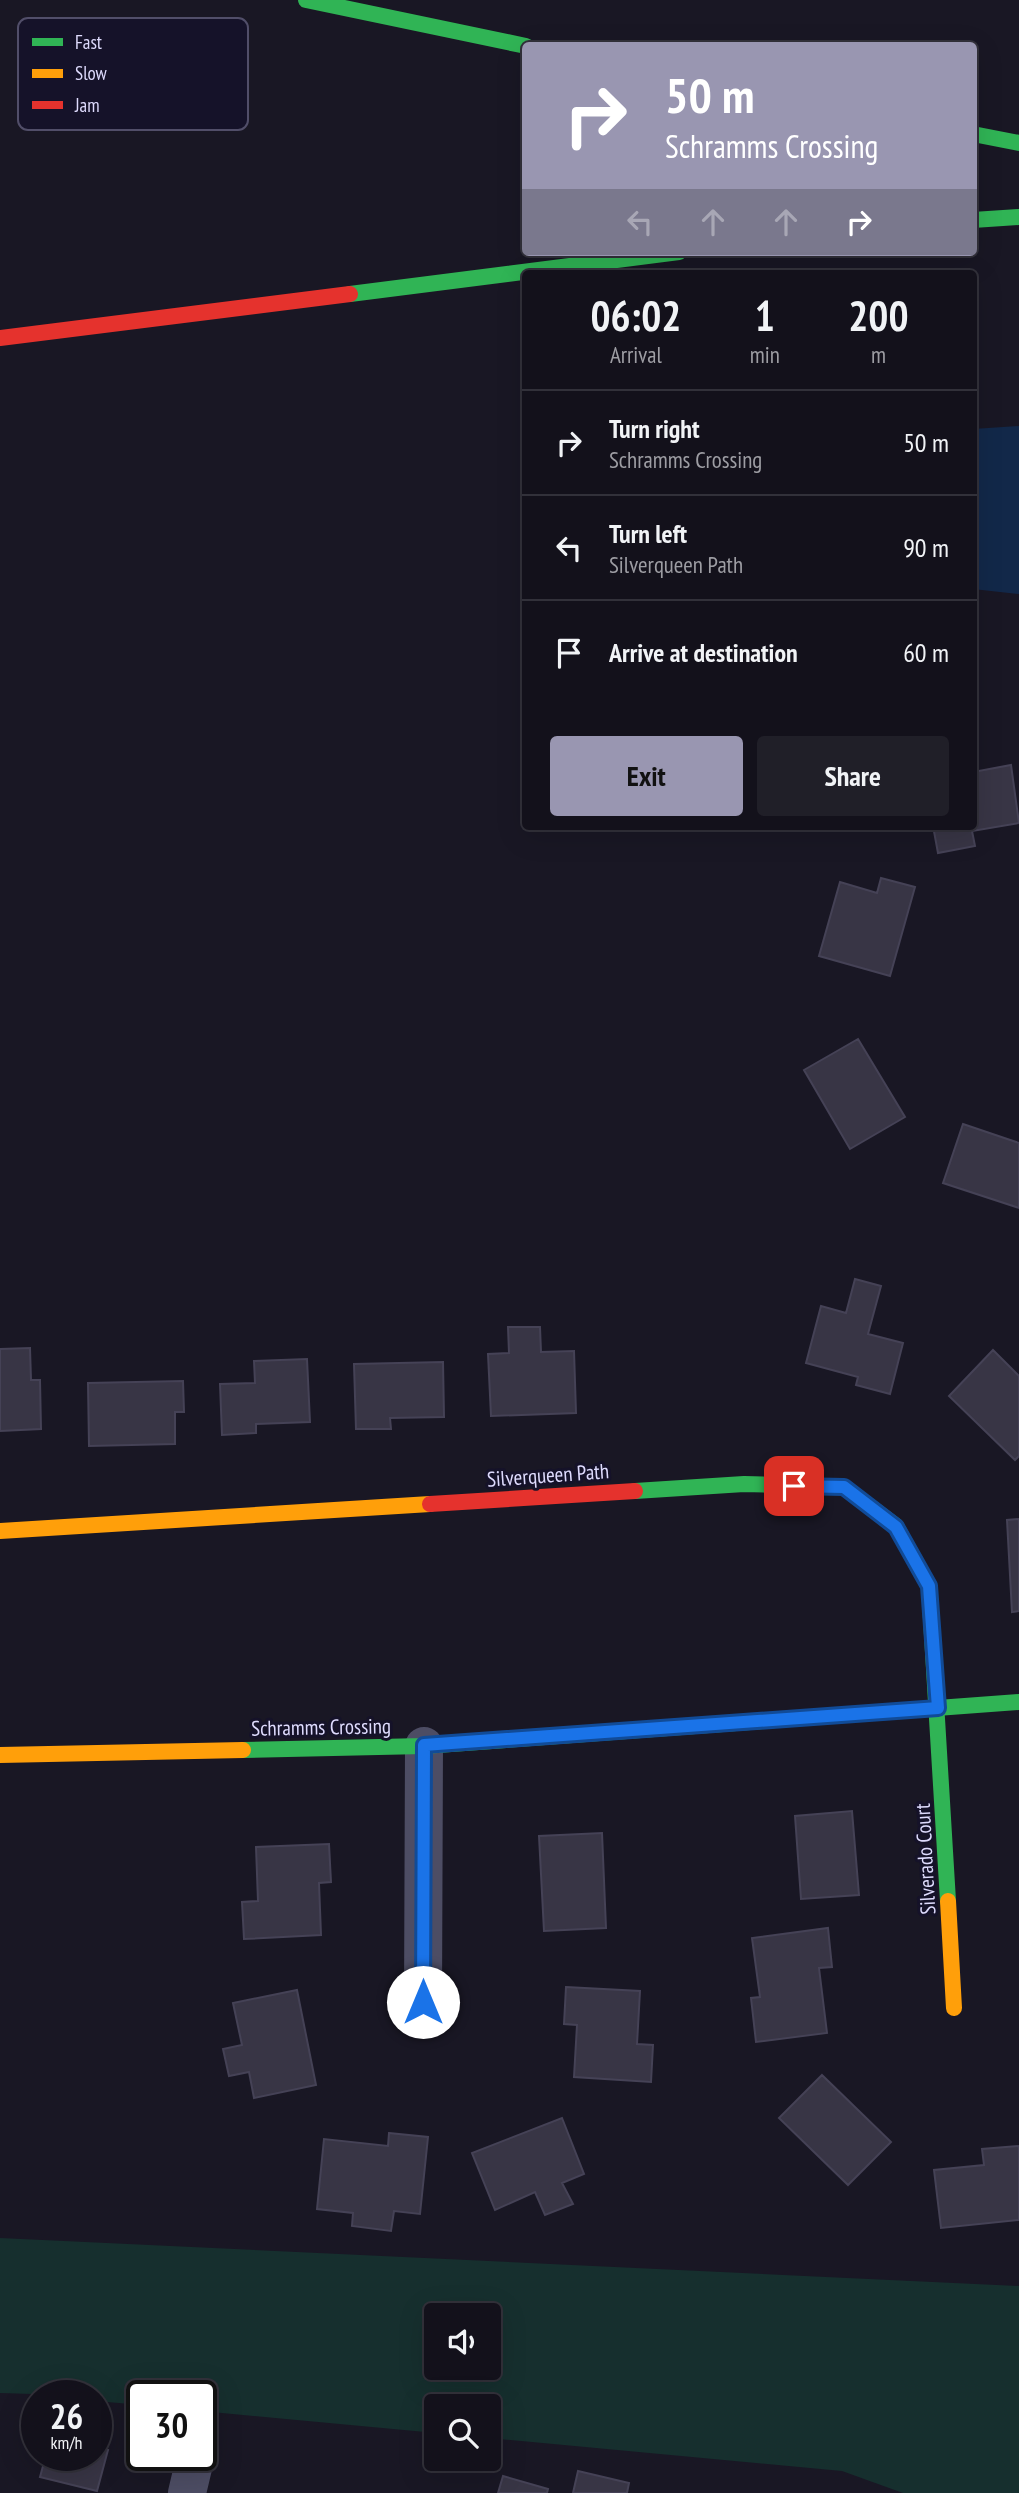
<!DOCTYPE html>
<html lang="en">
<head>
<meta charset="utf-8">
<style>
  body { margin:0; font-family:"PT Sans Narrow",sans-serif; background:#201f28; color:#f1f3f6; height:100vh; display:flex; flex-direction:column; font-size:26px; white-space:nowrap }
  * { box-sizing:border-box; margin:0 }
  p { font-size:23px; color:#9d9da3 }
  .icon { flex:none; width:38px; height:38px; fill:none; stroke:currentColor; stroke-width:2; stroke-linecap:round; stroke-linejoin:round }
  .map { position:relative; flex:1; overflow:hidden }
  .side { position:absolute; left:522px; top:270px; width:455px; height:560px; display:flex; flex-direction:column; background:#13111b; border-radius:7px; box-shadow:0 7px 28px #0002,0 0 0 2px #32313a }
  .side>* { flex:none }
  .top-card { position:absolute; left:522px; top:42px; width:455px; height:214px; border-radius:7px; box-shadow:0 7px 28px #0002,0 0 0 2px #32313a; background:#9996b1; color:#fff; overflow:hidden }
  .fabs { position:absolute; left:424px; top:2303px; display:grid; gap:14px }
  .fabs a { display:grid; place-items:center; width:77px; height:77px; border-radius:7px; background:#13111b; box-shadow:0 7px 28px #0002,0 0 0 2px #32313a; font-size:35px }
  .speed { position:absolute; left:21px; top:2380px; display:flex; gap:14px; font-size:35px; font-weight:700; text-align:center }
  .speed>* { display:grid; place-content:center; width:91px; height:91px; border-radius:50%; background:#13111b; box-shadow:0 7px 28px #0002,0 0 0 2px #32313a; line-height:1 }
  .speed small { font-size:18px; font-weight:400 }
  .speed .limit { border:4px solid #111; border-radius:10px; background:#fff; color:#111 }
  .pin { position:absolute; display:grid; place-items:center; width:60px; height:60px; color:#fff; margin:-30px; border-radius:14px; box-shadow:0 4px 10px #0006 }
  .me { position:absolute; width:77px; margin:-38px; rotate:0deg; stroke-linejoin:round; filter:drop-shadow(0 0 5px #0008) }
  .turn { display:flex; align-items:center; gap:24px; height:147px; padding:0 28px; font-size:32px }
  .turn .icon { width:91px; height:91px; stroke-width:2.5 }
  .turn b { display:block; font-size:49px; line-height:60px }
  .lanes { display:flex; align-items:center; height:66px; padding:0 28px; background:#0003; justify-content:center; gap:35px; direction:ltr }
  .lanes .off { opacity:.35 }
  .eta { display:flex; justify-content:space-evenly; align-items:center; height:119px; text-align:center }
  .eta b { font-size:42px; font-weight:700; line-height:49px }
  .cta { display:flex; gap:14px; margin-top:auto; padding:14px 28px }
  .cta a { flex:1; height:80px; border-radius:7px; background:#9996b1; color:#111; font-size:28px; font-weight:700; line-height:80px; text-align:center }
  .cta a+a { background:#201f28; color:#f1f3f6 }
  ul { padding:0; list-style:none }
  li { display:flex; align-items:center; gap:21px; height:105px; padding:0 28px; border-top:2px solid #32313a }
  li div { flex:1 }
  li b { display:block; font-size:26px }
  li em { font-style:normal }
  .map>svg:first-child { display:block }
  .green { fill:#162f2e; fill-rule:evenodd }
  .water { fill:#122849 }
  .building { fill:#383545; stroke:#454256; stroke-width:2 }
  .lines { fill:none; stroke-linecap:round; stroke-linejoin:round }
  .street { stroke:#4d4d64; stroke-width:38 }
  .fast { stroke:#30b455; stroke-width:16 }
  .slow { stroke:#ff9f0a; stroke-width:16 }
  .jam { stroke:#e5322d; stroke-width:16 }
  .route-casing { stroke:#114b97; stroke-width:18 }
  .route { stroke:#1a73e8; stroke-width:12 }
  .labels { text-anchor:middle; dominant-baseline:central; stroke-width:6; stroke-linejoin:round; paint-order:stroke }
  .street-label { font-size:21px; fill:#dedbfd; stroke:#151229 }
  .key { fill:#151229; stroke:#514e69; stroke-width:2 }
  .key-label { font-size:19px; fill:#dedbfd }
</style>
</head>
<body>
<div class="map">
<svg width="1019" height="2493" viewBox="0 0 1019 2493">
  <rect width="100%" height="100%" fill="#191724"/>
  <path class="green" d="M0,2238l1019,48v207h-116l-61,-22 -354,-33v-32h-52v27l-235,-22v-15h-59v9l-46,-4v-5l-96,-3zM436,2315h52v53h-52z"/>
  <path class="water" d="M1019,426v168l-46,-5v-160z"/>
  <path class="building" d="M1011,765l8,58 -47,8 3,15 -37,7 -5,-27h40v-54z
    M881,878l34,9 -25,89 -71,-20 21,-74 37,11z
    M858,1039l47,78 -55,32 -46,-79z
    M963,1124l56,19v65l-76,-25z
    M855,1279l26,7 -13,48 35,9 -13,51 -34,-9 2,-8 -52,-14 15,-57 25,7z
    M508,1327h32l1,25 33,-1 2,62 -85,3 -3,-62 21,-1z
    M30,1348l1,32h9l1,49 -41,2v-82z
    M993,1350l26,26v80l-4,4 -66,-64z
    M307,1359l3,63 -54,2v9l-34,2 -2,-51 35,-1 -1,-22z
    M443,1362l1,55 -54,1 1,11h-35l-2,-65z
    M183,1381l1,31h-9v32l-86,2 -1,-63z
    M1019,1519v92l-7,1 -5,-92z
    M852,1811l7,84 -58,4 -6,-83z
    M602,1833l4,95 -62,3 -5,-95z
    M329,1844l2,38 -12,1 2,52 -77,4 -2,-37 16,-1 -2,-54z
    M828,1928l4,39 -13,1 8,65 -71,9 -5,-44 9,-1 -8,-59z
    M566,1987l74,4 -3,53 16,1 -2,37 -77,-5 3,-52 -13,-1z
    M297,1990l19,95 -62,13 -5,-26 -20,4 -6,-27 19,-4 -9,-42z
    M822,2075l69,67 -43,43 -69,-67z
    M562,2118l22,56 -22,9 11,21 -28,11 -10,-23 -40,18 -23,-57z
    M389,2133l39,4 -8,77 -26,-3 -3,20 -39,-5 1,-13 -36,-4 7,-70 64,7z
    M1019,2146v74l-78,8 -7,-58 50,-5 -2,-16z
    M96,2447l12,3 -11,41 -57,-14 6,-22h50z
    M578,2471l51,12 -2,10h-54z
    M503,2476l45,13 -1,4h-49z"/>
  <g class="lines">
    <path class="street" d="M423,2002l1,-256
      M187,2493l9,-38"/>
    <path class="fast" d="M306,0l220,46
      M973,134l46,9
      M973,220l46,-3
      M350,294l329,-42
      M635,1491l109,-7 100,3 52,39 33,60 19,315
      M243,1750l181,-4 595,-44"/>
    <path class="slow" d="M0,1531l430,-27
      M0,1755l243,-5
      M948,1901l6,107"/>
    <path class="jam" d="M0,338l350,-44
      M430,1504l205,-13"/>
  </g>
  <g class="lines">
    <g class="route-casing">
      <path id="route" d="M423,2002l1,-257 514,-37 -9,-122 -33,-59 -52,-40 -50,-1"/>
    </g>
    <use href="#route" class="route"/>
  </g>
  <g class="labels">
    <g class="street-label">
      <text transform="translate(548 1475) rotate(-4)">Silverqueen Path</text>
      <text transform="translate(321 1727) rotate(-1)">Schramms Crossing</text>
      <text transform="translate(925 1859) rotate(-93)">Silverado Court</text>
    </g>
  </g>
  <rect x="18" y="18" width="230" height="112" rx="10" class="key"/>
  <rect x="32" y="38" width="31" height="8" fill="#30b455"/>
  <rect x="32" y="69" width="31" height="9" fill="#ff9f0a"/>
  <rect x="32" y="101" width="31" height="8" fill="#e5322d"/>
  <g class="key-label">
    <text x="75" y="49">Fast</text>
    <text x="75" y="80">Slow</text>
    <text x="75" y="112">Jam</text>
  </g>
</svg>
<div class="fabs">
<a><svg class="icon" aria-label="sound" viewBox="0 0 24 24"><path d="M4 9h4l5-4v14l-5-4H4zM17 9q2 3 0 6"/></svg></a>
<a><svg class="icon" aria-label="search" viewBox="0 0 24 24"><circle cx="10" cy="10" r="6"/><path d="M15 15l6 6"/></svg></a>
</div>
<div class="speed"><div>26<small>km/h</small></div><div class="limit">30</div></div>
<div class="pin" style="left:794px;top:1486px;background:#d93025"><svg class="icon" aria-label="arrive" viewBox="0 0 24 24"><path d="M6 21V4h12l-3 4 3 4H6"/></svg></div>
<svg class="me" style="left:423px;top:2002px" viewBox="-20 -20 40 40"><circle r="19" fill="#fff"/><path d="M0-13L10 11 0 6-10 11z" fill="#1a73e8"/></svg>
<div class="top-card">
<div class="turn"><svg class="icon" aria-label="right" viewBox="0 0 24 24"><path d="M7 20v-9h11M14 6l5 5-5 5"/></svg><div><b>50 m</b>Schramms Crossing</div></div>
<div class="lanes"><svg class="icon off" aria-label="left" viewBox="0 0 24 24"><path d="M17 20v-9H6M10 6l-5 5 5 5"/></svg><svg class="icon off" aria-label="ahead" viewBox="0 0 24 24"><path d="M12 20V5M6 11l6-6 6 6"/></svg><svg class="icon off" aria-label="ahead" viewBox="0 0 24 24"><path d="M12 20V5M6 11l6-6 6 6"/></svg><svg class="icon" aria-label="right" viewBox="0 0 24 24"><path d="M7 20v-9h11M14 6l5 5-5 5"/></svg></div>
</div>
<section class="side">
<div class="eta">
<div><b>06:02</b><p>Arrival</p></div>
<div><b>1</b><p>min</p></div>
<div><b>200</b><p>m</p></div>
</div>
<ul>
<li><svg class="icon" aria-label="right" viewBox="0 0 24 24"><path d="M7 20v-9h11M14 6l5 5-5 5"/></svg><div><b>Turn right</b><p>Schramms Crossing</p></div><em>50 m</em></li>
<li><svg class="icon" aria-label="left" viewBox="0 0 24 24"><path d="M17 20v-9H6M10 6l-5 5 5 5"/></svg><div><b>Turn left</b><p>Silverqueen Path</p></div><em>90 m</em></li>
<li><svg class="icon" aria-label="arrive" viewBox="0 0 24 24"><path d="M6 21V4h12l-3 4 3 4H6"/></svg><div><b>Arrive at destination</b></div><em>60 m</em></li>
</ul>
<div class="cta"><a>Exit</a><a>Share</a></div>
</section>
</div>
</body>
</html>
